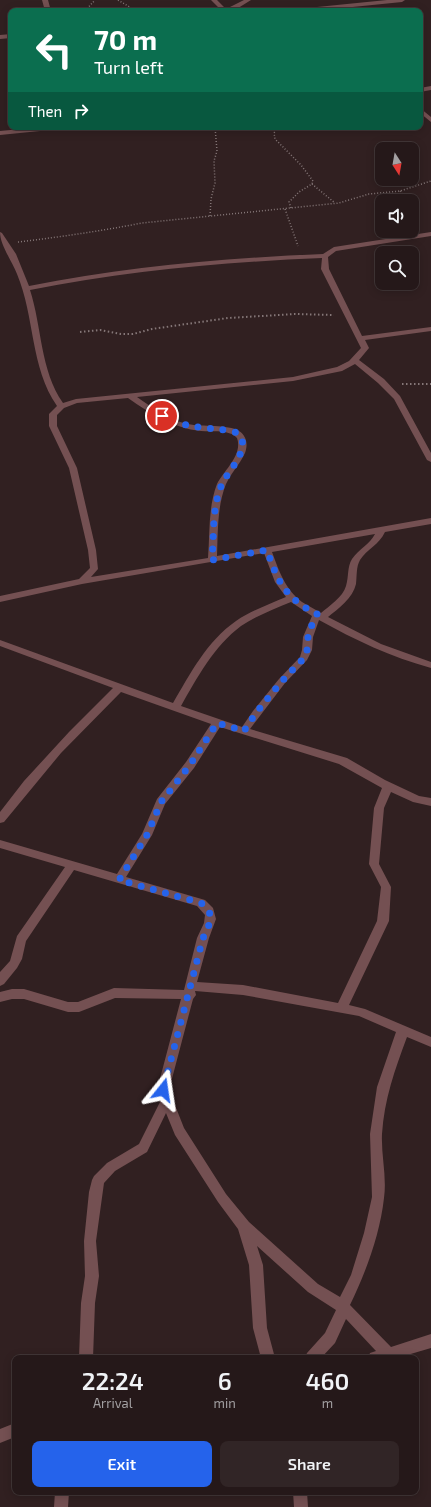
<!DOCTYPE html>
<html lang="en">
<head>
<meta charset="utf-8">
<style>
  body { margin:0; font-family:"Exo 2",sans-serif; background:#312526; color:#f1f3f6; height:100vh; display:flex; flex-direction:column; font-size:15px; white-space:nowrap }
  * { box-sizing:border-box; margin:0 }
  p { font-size:13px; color:#a3a0a2 }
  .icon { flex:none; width:22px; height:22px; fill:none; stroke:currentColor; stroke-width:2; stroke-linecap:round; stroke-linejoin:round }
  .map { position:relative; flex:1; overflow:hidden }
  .details { position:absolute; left:12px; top:1355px; width:407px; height:140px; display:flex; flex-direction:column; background:#251819; border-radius:8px; box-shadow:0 2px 10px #0003,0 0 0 1px #423738 }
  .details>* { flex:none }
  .top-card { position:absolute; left:8px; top:8px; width:415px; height:122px; border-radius:8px; box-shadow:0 2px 10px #0003,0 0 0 1px #423738; background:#0b6e4f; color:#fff; overflow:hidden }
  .needle { width:26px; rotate:169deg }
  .controls { position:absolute; left:375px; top:142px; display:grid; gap:8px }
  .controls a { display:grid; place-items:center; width:44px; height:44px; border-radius:8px; background:#251819; box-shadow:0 2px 10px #0003,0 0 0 1px #423738; font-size:20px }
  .pin { position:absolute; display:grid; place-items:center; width:34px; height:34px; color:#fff; margin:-17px; border:2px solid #fff; border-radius:50%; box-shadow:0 1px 4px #0007 }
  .me { position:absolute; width:44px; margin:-22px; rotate:15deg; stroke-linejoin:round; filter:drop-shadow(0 0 3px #0008) }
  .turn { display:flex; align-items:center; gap:14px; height:84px; padding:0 20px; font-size:18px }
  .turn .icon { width:52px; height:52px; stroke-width:2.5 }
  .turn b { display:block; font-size:28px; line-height:34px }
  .then { display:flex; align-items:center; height:38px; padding:0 20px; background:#0003; gap:8px; font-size:15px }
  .eta { display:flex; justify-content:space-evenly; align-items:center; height:68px; text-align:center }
  .eta b { font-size:24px; font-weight:600; line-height:28px }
  .primary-button { display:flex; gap:8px; margin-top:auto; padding:8px 20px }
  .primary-button a { flex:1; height:46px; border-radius:8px; background:#2563eb; color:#fff; font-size:16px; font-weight:600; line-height:46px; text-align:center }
  .primary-button a+a { background:#312526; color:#f1f3f6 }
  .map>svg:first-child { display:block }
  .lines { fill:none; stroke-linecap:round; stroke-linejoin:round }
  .path-far1 { stroke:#857778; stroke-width:1.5; stroke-dasharray:1 2; stroke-linecap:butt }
  .path { stroke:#857778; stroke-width:2; stroke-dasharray:1.5 2.5; stroke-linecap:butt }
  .minor { fill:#745052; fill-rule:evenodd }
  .route { stroke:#2563eb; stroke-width:7; stroke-dasharray:0 12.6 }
</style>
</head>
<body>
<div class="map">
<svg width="431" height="1507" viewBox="0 0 431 1507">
  <rect width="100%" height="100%" fill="#312021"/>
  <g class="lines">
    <path class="path-far1" d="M118,0l18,11
      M85,11l10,-11
      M278,127l-4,6 1,6 26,26 12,16 -1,3 -13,8 -10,10 2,6
      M312,184l23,19
      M400,191l9,10
      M412,207l7,17
      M285,209l13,37
      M210,216l1,-17 4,-16 -1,-22 3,-10 -2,-24
      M18,242c42,-5 83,-11 124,-19l197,-20 30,-9 31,-3 31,-10"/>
    <path class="path" d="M80,332l20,-2 21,4h12l19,-5 76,-11 67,-4 39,1
      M402,384h29"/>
    <path class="minor" d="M42,0h6l3,11h-6z
      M211,0h6l9,9 18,-9h7l-16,10 -13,1z
      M387,0h18l-3,2 -89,9h-19l3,-2z
      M11,34v4l-11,1v-4z
      M431,86v4l-11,2v-4z
      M420,108l11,9v5l-11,-9z
      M41,127h22l-3,2 -60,6v-4z
      M0,232l2,1 14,21 13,32c96,-19 196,-28 294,-32l11,-7 97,-15v4l-95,15 -8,6 1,12 33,67 69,-9v4l-66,9 4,8 -10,12 25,19 16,17 31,57v9l-4,-2 -33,-61 -16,-16 -23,-19 -13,7 -49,10 -156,16c16,11 32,23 51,27 14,3 40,0 51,7 8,5 9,14 6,22 -5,11 -14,20 -19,31 -9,22 -8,49 -9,72l214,-38v6l-46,8c-6,13 -18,17 -25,28 -4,7 -3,16 -4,24 -3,14 -18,25 -28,33l53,27 50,18v6c-40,-11 -76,-28 -112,-48l-6,17 -1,13 -5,10 -22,23 -35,46 97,29 38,22 34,16 12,2v8l-18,-4 -22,-10 -7,16 -5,56 12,23 -2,34 -40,84 16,4 66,28v10l-24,-10c-12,32 -23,63 -25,97 -1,21 5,43 2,64 -4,36 -18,74 -34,107l41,42 40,-13v14l-34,10h-29l2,-5 6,-2 -30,-32 -11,24 -14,15h-16l2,-5 18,-20 11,-23 -28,-18 -51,-46 6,19 4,63 8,30h-14l-8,-30 -4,-63 -11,-36 -20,-27 -43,-67 -9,-22 -19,39 -32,19 -11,12 -8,58 3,35 -4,27 -2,55h-14l2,-55 4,-27 -1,-35 5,-49 3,-12 2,-4 13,-13 32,-19 22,-44 -4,-10 24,-91 -66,-1 -36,14h-11l-44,-13h-12l-12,3v-10l12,-3h12l44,13h10l36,-14 70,2 13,-52 7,-15 1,-8 -8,-9 -123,-36 -48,71 -4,18 -5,9 -13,16 -4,2v-14l10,-11 7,-25 48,-69 -65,-19v-8l117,34 25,-40 15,-35 29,-37 25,-38 -90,-32 -60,61 -57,69 -4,1v-11l24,-31 45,-49 44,-44 -113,-42v-6l173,63c17,-29 34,-62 63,-82 15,-10 33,-17 50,-24l-11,-15 -11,-29 -182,31 -82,18v-6l79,-17 11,-11 -2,-18 -19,-82 -20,-42v-12l8,-8c-27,-39 -22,-89 -40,-132 -5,-13 -17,-29 -17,-42zM322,258l-1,11 40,79 -12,13 -12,6 -44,10 -217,22 -13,4c-23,-33 -21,-76 -33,-113 96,-19 194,-28 292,-32zM128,398c23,16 45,30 73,33 11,1 28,-2 36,7 6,17 -13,32 -20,46 -9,23 -7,50 -9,74l-117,19 7,-8 -2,-19 -19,-82 -20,-42v-11l7,-7 13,-5zM375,534c-5,10 -16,15 -23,25 -5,8 -3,17 -6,27 -3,11 -17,20 -25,27 -6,-4 -13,-7 -19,-11 -17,-13 -23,-31 -30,-50zM291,602l21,14 -9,21 -1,13 -2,7 -21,22 -26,32 -11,16 -61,-21c16,-28 33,-60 60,-80 15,-10 33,-17 50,-24zM220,727l119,37 43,24 -8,20 -5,56 12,23 -4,34 -39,82 -95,-18 -46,-3 12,-44 7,-19 -3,-11 -8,-8 -79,-23 26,-42 13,-31 29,-36zM195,991l48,4 116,21 37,16 -19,55 -7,47 2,63 -8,36 -13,42 -11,22 -22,-13 -69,-62 -23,-28 -42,-66 -15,-38 24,-91 3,-4z
      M15,1423v14l-15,6v-14z
      M55,1492h14l-1,15h-14z
      M293,1492h14l1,15h-14z"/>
  </g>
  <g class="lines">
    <path class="route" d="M162,416c24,13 45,11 71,15 7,3 11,8 9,17 -3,15 -17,26 -22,41 -8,22 -6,48 -8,71l55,-10c11,32 18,48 50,64l-6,13 -3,10 -1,13 -3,8 -22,23 -26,32 -12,18 -27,-8 -27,42 -29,37 -14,33 -28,45 82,23c15,11 9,20 2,35l-40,152"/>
  </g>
</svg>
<div class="controls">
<a><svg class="needle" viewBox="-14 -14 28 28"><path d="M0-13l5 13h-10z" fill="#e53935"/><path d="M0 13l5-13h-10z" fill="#a3a0a2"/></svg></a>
<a><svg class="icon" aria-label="sound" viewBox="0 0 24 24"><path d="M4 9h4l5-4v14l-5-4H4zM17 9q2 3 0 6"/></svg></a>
<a><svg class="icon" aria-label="search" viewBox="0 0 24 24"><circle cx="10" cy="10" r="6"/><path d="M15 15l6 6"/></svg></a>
</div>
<div class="pin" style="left:162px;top:416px;background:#d93025"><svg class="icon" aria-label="arrive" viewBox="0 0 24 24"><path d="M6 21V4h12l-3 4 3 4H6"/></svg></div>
<svg class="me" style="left:163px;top:1090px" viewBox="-20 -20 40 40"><path d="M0-17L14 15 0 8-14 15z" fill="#2563eb" stroke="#fff" stroke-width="4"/></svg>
<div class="top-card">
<div class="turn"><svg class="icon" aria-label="left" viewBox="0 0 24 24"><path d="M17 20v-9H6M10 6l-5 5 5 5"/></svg><div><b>70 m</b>Turn left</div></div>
<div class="then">Then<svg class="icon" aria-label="right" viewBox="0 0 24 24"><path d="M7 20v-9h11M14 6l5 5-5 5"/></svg></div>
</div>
<section class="details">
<div class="eta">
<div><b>22:24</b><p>Arrival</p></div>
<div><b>6</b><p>min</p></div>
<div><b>460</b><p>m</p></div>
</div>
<div class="primary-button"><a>Exit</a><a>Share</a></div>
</section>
</div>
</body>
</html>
